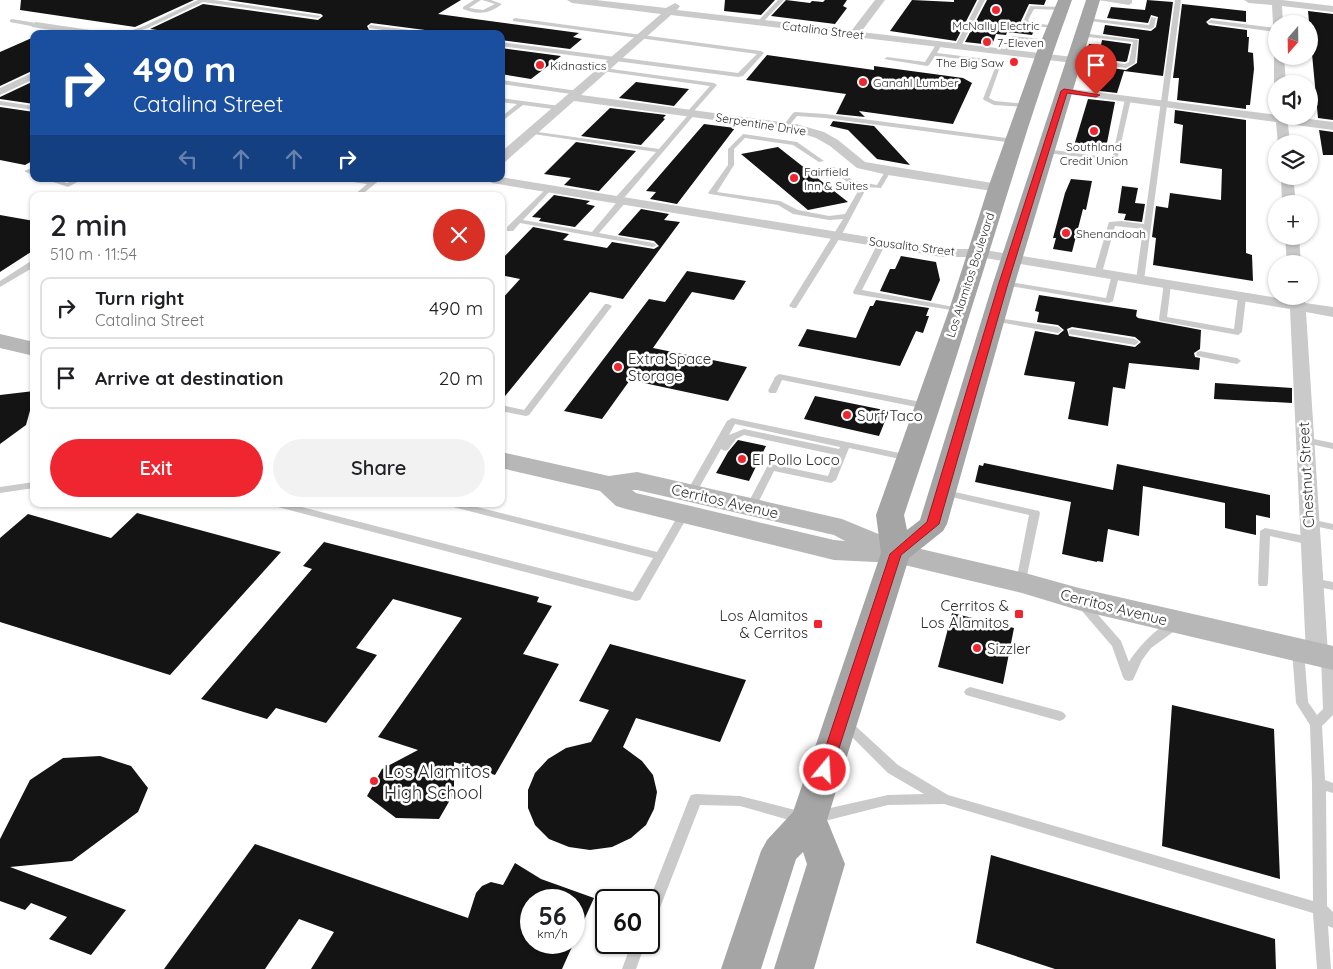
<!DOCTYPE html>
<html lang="en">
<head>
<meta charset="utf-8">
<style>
  body { margin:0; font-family:Quicksand,sans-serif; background:#f2f2f2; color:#202124; height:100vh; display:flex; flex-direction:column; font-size:19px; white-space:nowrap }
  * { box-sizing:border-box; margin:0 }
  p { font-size:16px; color:#757577 }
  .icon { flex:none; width:28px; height:28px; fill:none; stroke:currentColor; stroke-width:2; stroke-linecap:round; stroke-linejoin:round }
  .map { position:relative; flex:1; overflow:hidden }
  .panel { position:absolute; left:30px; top:192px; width:475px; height:315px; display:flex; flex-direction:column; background:#fff; border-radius:10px; box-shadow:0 1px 4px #0004 }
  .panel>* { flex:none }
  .banner { position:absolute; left:30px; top:30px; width:475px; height:152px; border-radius:10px; box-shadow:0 1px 4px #0004; background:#1a4fa0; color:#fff; overflow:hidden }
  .needle { width:32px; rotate:200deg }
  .buttons { position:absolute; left:1268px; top:15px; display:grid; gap:10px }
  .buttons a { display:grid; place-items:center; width:50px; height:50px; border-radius:50%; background:#fff; box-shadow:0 1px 4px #0004; font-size:25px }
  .speed { position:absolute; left:520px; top:889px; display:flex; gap:10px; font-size:25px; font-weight:700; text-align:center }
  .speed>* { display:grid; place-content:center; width:65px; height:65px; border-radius:50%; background:#fff; box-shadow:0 1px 4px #0004; line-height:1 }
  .speed small { font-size:12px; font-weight:400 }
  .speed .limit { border:2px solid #111; border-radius:8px; background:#fff; color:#111 }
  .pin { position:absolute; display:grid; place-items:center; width:42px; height:42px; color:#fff; margin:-51px -21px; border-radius:50% 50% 50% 0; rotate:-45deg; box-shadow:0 0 5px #0007 }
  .pin .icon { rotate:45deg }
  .me { position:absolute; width:55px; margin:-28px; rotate:18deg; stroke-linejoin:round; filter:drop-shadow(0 0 4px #0008) }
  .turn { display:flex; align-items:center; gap:18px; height:105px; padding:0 20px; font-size:22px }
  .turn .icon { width:65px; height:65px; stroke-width:2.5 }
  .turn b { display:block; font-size:35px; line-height:42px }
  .lanes { display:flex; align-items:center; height:48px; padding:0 20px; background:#0003; justify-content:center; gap:25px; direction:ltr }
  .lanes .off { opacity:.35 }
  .round { display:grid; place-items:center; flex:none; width:52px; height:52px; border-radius:26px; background:#f2f2f2 }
  .overview { display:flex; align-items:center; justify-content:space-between; height:85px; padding:0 20px }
  h1 { font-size:30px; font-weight:600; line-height:38px }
  .cta { display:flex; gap:10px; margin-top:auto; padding:10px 20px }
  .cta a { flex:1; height:58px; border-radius:30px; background:#ef252f; color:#fff; font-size:20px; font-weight:600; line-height:58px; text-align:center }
  .cta a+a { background:#f2f2f2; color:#202124 }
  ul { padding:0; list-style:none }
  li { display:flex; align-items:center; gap:15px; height:62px; margin:0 10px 8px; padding:0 10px; border:2px solid #e0e0e0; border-radius:10px }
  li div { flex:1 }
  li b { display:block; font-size:19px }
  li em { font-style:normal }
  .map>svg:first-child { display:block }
  .building { fill:#141414; fill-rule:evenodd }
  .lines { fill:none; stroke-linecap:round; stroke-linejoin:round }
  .service { fill:#cacaca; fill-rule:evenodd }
  .minor { fill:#cacaca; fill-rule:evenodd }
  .secondary { fill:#b7b7b7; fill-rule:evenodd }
  .primary { fill:#a5a5a5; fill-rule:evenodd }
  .route { fill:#ef252f; stroke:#9b181f }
  .poi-dot { fill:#ef252f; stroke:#fff; stroke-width:2 }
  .labels { text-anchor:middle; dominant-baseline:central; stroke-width:5; stroke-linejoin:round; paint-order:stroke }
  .far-poi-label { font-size:12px; fill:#2d2d2d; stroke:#fff; text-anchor:start }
  .far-street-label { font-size:12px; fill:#2d2d2d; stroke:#fff }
  .poi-label { font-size:15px; fill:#2d2d2d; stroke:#fff; text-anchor:start }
  .street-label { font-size:15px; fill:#2d2d2d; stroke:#fff }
  .near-poi-label { font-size:18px; fill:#2d2d2d; stroke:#fff; text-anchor:start }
</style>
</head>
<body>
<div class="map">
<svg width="1333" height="969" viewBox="0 0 1333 969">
  <rect width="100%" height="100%" fill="#fff"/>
  <path class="building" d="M21,0h173l-59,27 -115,-17z
    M227,0h234l-23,14 141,19 -6,4 9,2 -12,10 -69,-9v-6h-71l-5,-4 -54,-7 -4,3 2,4 26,4h-210l-35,-5 53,-25 115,16 5,-4 -2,-2z
    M725,0h50l-14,15 -37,-4z
    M786,0l24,3 2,-2 11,1 2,-2h22l-4,6 4,2 -12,16 -64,-8z
    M912,0l42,2v-2h23l-21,41 -66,-10z
    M987,0h59l-2,5 -15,-1 -8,17 1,3 13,4 -3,7 -25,-3 -1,3 -10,-1 -4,11 -27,-3z
    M1147,0l26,2 -10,74 -39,-5 -7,22 -26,-3 5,-24 30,4 11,-7 2,-24 -36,-5 2,-9 46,6 5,-4 2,-10 -7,-2 -3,8 -41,-5 4,-11 34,3z
    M1182,4l64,7v11l-35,-4 -5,4 3,3 38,5v7h2l-1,15 5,1 1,16 -4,36h-4v4l-69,-9 2,-22h-6z
    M1308,11l25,3v106l-15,-2z
    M34,37v33l-34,16v-34z
    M1102,40l29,4 -4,17 -2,1 -40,-5 4,-13 12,1z
    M501,48l60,8 -30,23 -30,-5z
    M767,55l107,15v-4l89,12 9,5 -19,41 -94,-13 6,6 -29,-3 10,-20 -100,-14z
    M34,81v23l-34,-5v-2z
    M636,82l53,7 -15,17 -55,-8z
    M1088,99l27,3 -10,51 -32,-4z
    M0,107l34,5v48l-9,5 -25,-5z
    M610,108l56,7 -3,3 2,1 -24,26 -60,-9z
    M1175,110l71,10v133l6,2 1,26 -100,-16 3,-27 -4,-1 4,-31 12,2 2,-15 51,7 1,-31 -42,-6 3,-38 -9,-2z
    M833,121l41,5 36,39 -33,-6 -29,-29 -18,-4z
    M704,124l31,4 -58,76 -27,-5 6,-7 -10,-1z
    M1319,130l14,2v23h-10z
    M576,142l60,9 -37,40 -35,-6 7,-7 -27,-4z
    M778,147l70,55 -40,8 -67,-56z
    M1071,179l21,2 -6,29 -3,-1 -11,43 -19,-3 3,-11h-3l12,-45z
    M1122,186l16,2 -3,15 10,1 -3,18 -18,-2 2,-6 -8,-1z
    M554,195l36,6 -4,3 9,2 -20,21 -36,-6 2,-3 -9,-1z
    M641,209l28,5 -5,6 16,2 -57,77 -33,-7 -89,109v-101l19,-21 -19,-4v-15l32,-33 36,7 -6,6 44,8 5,-6 42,7 5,-3 -5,-5 -36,-6z
    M0,215l34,6v29l-34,22z
    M901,256l35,6 4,18 -9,21 -51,-10 10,-22h5z
    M687,271l59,10 -12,19 -42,-8 -39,56 94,19 -19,34 -98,-21 -28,39 -38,-8 85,-112 16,3z
    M1039,295l98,15 -1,6 2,2 63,12 -1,19 -6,4 1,4 5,1 -1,12 -70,-7 -4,26 -12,-2 -5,39 -40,-7 7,-37 -51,-7 11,-44 23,4 6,-5 -6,-5 -21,-3 2,-10 -4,-1zM1072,327l63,10 6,5 -6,5 -66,-11 -2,-7z
    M876,300l53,8 -3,8h3l-6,17 -7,-2 -16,35 -102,-20 9,-17 49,9 14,-32h3z
    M1215,383l77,5v15l-78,-4z
    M34,391v16h-3l-5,18 -26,19v-49z
    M815,396l74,15 -10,25 -75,-17z
    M738,440l28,6 -17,35 -33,-8 12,-21z
    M984,463l129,27 4,-26 153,31v23l-14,-3v20l-31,-7v-25l-82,-17 -4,50 -31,-7 -5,33 -6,-1v1l-35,-8 9,-52 -96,-20 4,-17 4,1z
    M137,513l144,39 -111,123 -170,-53v-84l28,-24 83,24z
    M324,542l215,55 -2,5 15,4 -29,48 36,10 -64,111 -41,-13v31l-15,26 -43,-1 -29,-22 15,-27 36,-19 -40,-13 84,-119 -69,-19 -37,49 21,7 -51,68 -50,-15 -9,11 -66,-20 111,-130 -9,-3z
    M952,613l62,15 -11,56 -65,-17z
    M610,644l136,36 -26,62 -84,-24 -13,29 19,14 11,14 4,17 -3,17 -8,16 -15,13 -19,9 -22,3 -21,-3 -20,-8 -14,-14 -7,-17v-18l7,-17 13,-14 18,-11 25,-6 18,-32 -30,-9z
    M1172,705l102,24 6,150 -118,-33z
    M100,756l31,10 17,22 -10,24 -66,49 -62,6 116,43 -35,45 -42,-16 18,-22 -36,-14 -6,7 -25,-9v-62l30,-59 33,-22z
    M255,844l213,74 8,-25 6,-7 9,-4 12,3 12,-22 26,16 53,19 -32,71h-251l23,-37 -35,-13 -34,50h-101zM531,900h43v42h-43z
    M991,855l284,84 1,30h-221l-79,-26z"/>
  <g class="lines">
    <path class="service" d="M198,0h16l107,16 -3,2 -115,-16 -55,26 -18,6h-9l23,-8z
      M474,0h7l-12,8 14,2 12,-6 -13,-4h9l11,4c-12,10 -25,11 -39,5v-2z
      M778,0h6l-22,23h-4v-2z
      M979,0h6l-24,46 -5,1 -1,-1z
      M1098,0h34v3l-3,2z
      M1175,0h6l-37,280 -4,2 -4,-2 7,-51 -28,-3 -13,47 -1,2h-6l-1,-2 15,-51 12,-1 23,3z
      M1030,6l34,1 1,1 -3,2 -28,-1 -6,11 4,3 25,3v2l-26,-2 -8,-4z
      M1151,17l5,1 -2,9 -3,2 -68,-9 3,-2 63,7z
      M515,18l246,33 3,2 -21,23 -5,1 -237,-31v-4l237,31 19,-19 -244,-33v-2z
      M12,19l24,4 3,2 -3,2 -26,-5v-2z
      M1211,20l65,8v4l-67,-9 -1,-1z
      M371,25l54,7 3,2h-18l-41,-6v-2z
      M1081,33l57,7 -3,23 -9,5 -55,-7v-2l2,-1 52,6 4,-2 4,-20 -54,-6 -1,-1z
      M1013,36l36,4 3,2 -3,2 -34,-4 -7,13h-4l6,-15z
      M939,42l3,2 -5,9 65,8 -13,37 6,3 31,3 2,1v2l-34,-2 -10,-5 -1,-1 14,-36 -62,-7 -6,9 -2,1 -43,-7 3,-2 38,5 12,-19z
      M604,68l110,15 3,2 -23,26 2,2 -1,1 -71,84 3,2 -1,2 -27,31 54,10 4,2 -4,2 -133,-24 -7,8h-6v-4l41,-40h4v2l-29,31 69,12 25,-30 -3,-2 1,-2 41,-46 -123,-18 -3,-2 1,-1 128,18 29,-34 -2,-2 1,-1 23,-26 -108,-15v-2z
      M501,80l77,11 3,2 -3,2 -77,-11z
      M1128,97l3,2 -14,62 -71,-8 -3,-2 3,-2 66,9 13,-59z
      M501,98l59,8 3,2 -3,2 -37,-5 -22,17v-5l16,-13 -16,-2z
      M0,101l34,5v4l-34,-5z
      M795,112l30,2 189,25 3,2 -3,2 -189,-25 -28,-2 -10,12h-4v-2l10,-13z
      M743,134l54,8 27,19 -5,1 -26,-17 -48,-7 -11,11v16l-17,27 63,9 18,9 31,6 16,-2 16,-28 -11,-2 -20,-15v-2h4l20,14 23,4 9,-15 5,1 -10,17 -14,-1 -26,49 -45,72h-3l-4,-2 54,-87 -14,1 -36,-6 -15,-9 -68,-11 -2,-1 20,-28v-16z
      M34,167v9l-10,-5z
      M46,179h9l12,4 8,-4h8l-15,8 -21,-7z
      M343,179l28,2 3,-2h7l-21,17h-7l14,-12 -21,-3z
      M879,241h6l1,2 -24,47 98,18 4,2 -1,2 -109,-18 -1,-2z
      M31,261h3v6l-34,20v-6z
      M1112,274h6l1,2 -6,25 -4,2 -105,-18 -4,-2 4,-2 102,17z
      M1164,283h6l1,2 -4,32 67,12 4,-32 4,-2h3l1,2 -4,35 -4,3 -78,-14 -1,-2z
      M605,304h3l4,2 -83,109 -3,1 -25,-5v-6l23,5z
      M990,317l68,10 4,3 -4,3 -65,-12 -4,-2z
      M1072,329l63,10 4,3 -4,3 -66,-11v-4z
      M1200,351l37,7 4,3 -4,3 -40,-8 -1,-2 1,-2z
      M779,374l147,29 5,3 -5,3 -144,-29 -6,13h-6l-2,-2 7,-14z
      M732,418l177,37 5,3 -5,3 -60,-13 -13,32 -5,3 -57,-12 -18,36 -5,3 -5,-3 22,-42 3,-1 57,12 8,-21 -92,-20 -8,4 -8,11 -3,1 -4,-2 -26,46h-8l-1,-2 41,-72zM735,424l105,23 -1,2 -95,-20 -15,6z
      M1304,437l29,6v6l-32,-7 -2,-2 2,-2z
      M34,482v6l-34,5v-6z
      M942,489l97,22 1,2 -15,72h-8l-1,-3 13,-67 -91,-21 -1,-2z
      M273,504h17l343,88 20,-34 -200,-51 -5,-3h17l192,48 23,-40h8l1,2 -49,86 -4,1 -362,-95z
      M1309,519l24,5v6l-28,-6 -1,-2z
      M1265,528l45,9 5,4 -5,4 -40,-9 -2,47 -1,3h-8l-1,-3 2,-52z
      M1312,578l21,4v8l-25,-5 -1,-3 1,-3z
      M1082,600l4,1 35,40 8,21c7,-13 36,-45 51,-41l2,3 -2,3 -29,21 -9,12 -9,20 -4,1 -4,-1 -2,-3 -11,-31 -36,-42 2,-3z
      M1298,646l4,1 2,3 4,52 9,13 6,-6 -2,-52 2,-3 4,-1 4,1 2,3v58l-11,11 3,54 8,3v10l-7,-2 1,115 6,6v16l-5,-2 3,43h-14l-4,-56 -369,-109 -56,1 -71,18 -5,-2 -2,-4 2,-4 5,-2 71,-16 36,-1 -36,-21 -46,-46 -2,-3 2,-3 4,-2 4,2 48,44 50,30 365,106 -1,-117 -2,-59 -14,-22 -4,-53 2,-3z
      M970,687l90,24 4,2 2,3 -2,3 -4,2 -94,-26 -2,-3 2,-3z
      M696,794l44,2 63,16 5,2 2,4 -2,4 -5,2 -63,-18 -40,-1 -44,113 -2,5 -5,2v-24l40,-102 2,-4z
      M632,942h14l-10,27h-14z"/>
    <path class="minor" d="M567,0h29l70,8 9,-5 5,3 -3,4 175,20 23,-30h10l-24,32 212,25 5,3 -5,3 -402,-48 -90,80 215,29 28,8 14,8 27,22 133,22 7,4 -7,4 -110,-17 -31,-7 -27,-22 -14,-8 -21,-7 -221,-30 -69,61 -4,1v-11l160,-138 -89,-11z
      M1244,0h38l51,6v6l-51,-6 1,18h-7v3l-3,-3 -1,-19 -23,-2z
      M36,22l61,9 5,3h-27l-43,-7 -1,-2z
      M1276,53v3h8l2,28h-10v2l-2,-2v-28z
      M34,72v7l-34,16v-7z
      M1064,88l269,34v8l-45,-6 2,20h-12l-2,-22 -216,-29 -2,-2z
      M1281,176h12l3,28h-14z
      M501,177l441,72h37l311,51 -1,-4h16v7l28,4v10l-27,-5 22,342 -3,6 -8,2 -8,-2 -3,-6 -16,-345 -311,-52h-37l-450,-74 -6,-4h15z
      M1285,236h14l2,28h-14z"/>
    <path class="secondary" d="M0,334l34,8v14l-34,-8z
      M501,452l108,24 28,-4 205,47 51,21 2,3 130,30 54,15 254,58v24l-255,-60 -56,-17 -126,-30 -62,-3 -208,-51 -10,-3 -16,-15 -99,-23zM632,490h5l197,45 11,6 -11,-1 -198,-47z"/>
    <path class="primary" d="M1058,0h14c-38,102 -68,206 -101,310 -21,68 -44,137 -67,205l3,15 13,-10 73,-237 93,-283h14l-85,283 -68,241 -4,7 -34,27 -82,262 18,44 -31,105h-40l33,-105 -4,-12 -7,7 -35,110h-40l40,-118 6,-11 26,-28 88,-259 -5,-38 73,-205 39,-122 49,-137z"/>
  </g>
  <path class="route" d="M1064,89l36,6 -4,2 -29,-4 -59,190 -69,241 -38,31 -69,215 -2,4 -5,2 -5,-2 -2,-4 72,-216 37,-32 72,-239 62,-192z"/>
  <g class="poi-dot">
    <circle cx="996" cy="10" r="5"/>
    <circle cx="987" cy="42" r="5"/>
    <circle cx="1014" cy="62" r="5"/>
    <circle cx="540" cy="65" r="5"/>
    <circle cx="863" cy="82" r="5"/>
    <circle cx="1094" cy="131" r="5"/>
    <circle cx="794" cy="178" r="5"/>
    <circle cx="1066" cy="233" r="5"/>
    <circle cx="618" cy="367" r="5"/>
    <circle cx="847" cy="415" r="5"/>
    <circle cx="742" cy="459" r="5"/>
    <rect x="1014" y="609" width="10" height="10" rx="2.5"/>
    <rect x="813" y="619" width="10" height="10" rx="2.5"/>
    <circle cx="977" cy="648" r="5"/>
    <circle cx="374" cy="781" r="5"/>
  </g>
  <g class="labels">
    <g class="far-poi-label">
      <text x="996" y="25" text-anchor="middle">McNally Electric</text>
      <text x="997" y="42">7-Eleven</text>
      <text x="1004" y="62" text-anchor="end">The Big Saw</text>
      <text x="550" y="65">Kidnastics</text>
      <text x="873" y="82">Ganahl Lumber</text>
      <text x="1094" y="146" text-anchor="middle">Southland<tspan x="1094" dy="14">Credit Union</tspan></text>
      <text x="804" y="171">Fairfield<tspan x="804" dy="14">Inn &amp; Suites</tspan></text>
      <text x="1076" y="233">Shenandoah</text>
    </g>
    <g class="far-street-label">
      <text transform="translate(823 30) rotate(7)">Catalina Street</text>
      <text transform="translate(761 124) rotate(9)">Serpentine Drive</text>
      <text transform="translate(912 246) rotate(7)">Sausalito Street</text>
      <text transform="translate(970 275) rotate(-72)">Los Alamitos Boulevard</text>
    </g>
    <g class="poi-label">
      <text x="628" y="358">Extra Space<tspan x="628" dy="17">Storage</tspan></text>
      <text x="857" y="415">Surf Taco</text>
      <text x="752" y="459">El Pollo Loco</text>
      <text x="1009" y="605" text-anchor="end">Cerritos &amp;<tspan x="1009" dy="17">Los Alamitos</tspan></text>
      <text x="808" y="615" text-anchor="end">Los Alamitos<tspan x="808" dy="17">&amp; Cerritos</tspan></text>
      <text x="987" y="648">Sizzler</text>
    </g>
    <g class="street-label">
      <text transform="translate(1306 475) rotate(-93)">Chestnut Street</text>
      <text transform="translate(725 501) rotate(13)">Cerritos Avenue</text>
      <text transform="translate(1114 607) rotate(14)">Cerritos Avenue</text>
    </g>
    <g class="near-poi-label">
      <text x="384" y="771">Los Alamitos<tspan x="384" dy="21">High School</tspan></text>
    </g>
  </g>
</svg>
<div class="buttons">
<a><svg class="needle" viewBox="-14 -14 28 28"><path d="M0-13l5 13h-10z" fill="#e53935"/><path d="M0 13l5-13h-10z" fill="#757577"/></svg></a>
<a><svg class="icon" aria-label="sound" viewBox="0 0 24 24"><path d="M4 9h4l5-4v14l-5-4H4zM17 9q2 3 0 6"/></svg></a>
<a><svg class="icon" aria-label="layers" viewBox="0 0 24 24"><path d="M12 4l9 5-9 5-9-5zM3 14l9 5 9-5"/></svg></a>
<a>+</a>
<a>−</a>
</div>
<div class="speed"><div>56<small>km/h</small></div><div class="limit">60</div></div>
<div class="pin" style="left:1096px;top:95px;background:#d93025"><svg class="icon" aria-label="arrive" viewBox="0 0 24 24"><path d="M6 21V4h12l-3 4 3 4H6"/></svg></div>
<svg class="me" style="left:825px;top:770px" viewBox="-20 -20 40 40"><circle r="17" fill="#ef252f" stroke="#fff" stroke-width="3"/><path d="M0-11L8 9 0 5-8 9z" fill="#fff"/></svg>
<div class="banner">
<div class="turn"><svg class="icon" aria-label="right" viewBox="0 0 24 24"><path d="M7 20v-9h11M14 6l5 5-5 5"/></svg><div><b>490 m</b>Catalina Street</div></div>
<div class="lanes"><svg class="icon off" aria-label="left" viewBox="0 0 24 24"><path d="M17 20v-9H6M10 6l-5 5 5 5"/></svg><svg class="icon off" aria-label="ahead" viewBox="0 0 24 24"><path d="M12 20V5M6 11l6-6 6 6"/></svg><svg class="icon off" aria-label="ahead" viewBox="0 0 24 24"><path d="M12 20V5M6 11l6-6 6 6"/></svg><svg class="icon" aria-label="right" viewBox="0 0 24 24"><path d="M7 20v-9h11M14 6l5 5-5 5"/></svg></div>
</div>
<section class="panel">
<div class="overview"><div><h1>2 min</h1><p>510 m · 11:54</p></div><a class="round" style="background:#d93025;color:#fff"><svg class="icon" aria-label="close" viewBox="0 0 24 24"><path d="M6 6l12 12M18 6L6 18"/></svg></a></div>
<ul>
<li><svg class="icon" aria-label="right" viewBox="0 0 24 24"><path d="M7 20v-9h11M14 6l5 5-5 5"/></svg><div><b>Turn right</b><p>Catalina Street</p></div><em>490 m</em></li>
<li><svg class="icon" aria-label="arrive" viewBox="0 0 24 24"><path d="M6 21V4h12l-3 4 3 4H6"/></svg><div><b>Arrive at destination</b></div><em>20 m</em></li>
</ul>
<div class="cta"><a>Exit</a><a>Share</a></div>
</section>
</div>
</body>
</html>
